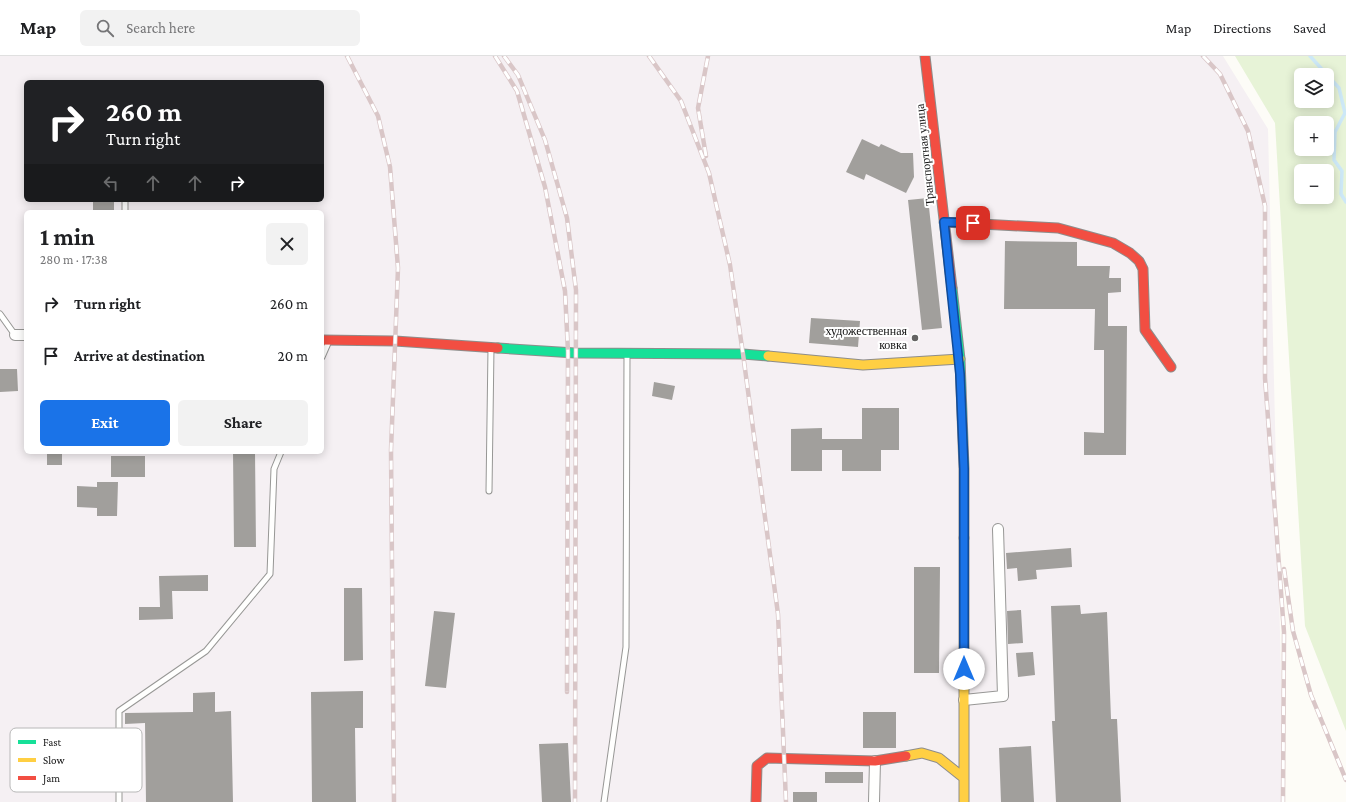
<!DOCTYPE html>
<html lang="en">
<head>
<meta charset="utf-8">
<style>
  body { margin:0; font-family:"Crimson Pro",serif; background:#f2f2f2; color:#202124; height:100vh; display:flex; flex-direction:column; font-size:15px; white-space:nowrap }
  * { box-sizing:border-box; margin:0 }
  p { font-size:13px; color:#757577 }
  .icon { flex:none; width:22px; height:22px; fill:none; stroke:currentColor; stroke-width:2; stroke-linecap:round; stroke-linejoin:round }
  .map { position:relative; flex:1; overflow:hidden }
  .side { position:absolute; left:24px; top:154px; width:300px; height:244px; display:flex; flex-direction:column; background:#fff; border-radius:6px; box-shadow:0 2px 10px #0003 }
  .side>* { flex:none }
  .hud { position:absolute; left:24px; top:24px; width:300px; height:122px; border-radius:6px; box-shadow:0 2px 10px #0003; background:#202124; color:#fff; overflow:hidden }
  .tools { position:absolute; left:1294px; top:12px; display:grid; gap:8px }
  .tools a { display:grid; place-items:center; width:40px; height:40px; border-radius:6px; background:#fff; box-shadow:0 2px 10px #0003; font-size:20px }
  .pin { position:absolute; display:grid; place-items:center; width:34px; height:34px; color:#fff; margin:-17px; border-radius:8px; box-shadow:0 2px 6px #0006 }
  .me { position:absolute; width:44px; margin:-22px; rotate:0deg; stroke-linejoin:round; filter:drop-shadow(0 0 3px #0008) }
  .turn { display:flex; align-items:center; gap:14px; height:84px; padding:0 16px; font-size:18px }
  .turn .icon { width:52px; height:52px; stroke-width:2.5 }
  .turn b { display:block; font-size:28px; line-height:34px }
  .lanes { display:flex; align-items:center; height:38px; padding:0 16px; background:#0003; justify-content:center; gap:20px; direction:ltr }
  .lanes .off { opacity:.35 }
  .round { display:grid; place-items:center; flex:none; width:42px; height:42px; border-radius:6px; background:#f2f2f2 }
  .overview { display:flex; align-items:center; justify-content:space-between; height:68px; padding:0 16px }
  h1 { font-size:24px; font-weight:700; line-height:30px }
  .cta { display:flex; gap:8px; margin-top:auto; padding:8px 16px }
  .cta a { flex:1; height:46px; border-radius:6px; background:#1a73e8; color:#fff; font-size:16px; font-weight:700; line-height:46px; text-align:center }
  .cta a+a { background:#f2f2f2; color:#202124 }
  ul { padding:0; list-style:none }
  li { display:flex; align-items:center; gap:12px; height:52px; padding:0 16px }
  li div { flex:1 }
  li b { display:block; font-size:15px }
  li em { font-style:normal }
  header { display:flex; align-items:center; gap:24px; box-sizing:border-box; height:56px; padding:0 20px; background:#fff; border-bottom:1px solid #e0e0e0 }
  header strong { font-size:19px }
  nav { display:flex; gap:22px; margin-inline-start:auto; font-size:14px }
  .search { width:280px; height:36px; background:#f2f2f2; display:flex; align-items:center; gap:10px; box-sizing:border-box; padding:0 14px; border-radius:6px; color:#757577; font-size:15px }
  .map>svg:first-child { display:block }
  .industrial { fill:#f5f0f3; fill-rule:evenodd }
  .green { fill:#e7f3d7; fill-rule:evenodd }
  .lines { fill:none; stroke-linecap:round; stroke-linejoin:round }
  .stream { stroke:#cde8f7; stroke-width:3.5 }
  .building { fill:#a19f9c }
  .lane-casing { stroke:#979795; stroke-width:7 }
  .street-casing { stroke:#979795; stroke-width:12 }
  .fast-casing { stroke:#8e8d8b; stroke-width:11 }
  .slow-casing { stroke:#8e8d8b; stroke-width:11 }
  .jam-casing { stroke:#8e8d8b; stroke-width:11 }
  .lane { stroke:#fffffe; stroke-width:5 }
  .street { stroke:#fffffe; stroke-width:10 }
  .fast { stroke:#16e098; stroke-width:9 }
  .slow { stroke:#ffcf43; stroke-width:9 }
  .jam { stroke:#f24e42; stroke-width:9 }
  .rail-casing { stroke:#d9c6c7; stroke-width:4.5 }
  .rail { stroke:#fff; stroke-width:3; stroke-dasharray:9; stroke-linecap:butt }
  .route-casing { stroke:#114b97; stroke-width:10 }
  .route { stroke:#1a73e8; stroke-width:7 }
  .poi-dot { fill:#646362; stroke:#fff; stroke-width:1.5 }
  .labels { text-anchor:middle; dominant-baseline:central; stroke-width:4; stroke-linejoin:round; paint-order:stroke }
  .street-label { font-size:12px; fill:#111; stroke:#fff }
  .poi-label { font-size:12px; fill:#111; stroke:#fff; text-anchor:end }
  .key { fill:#fff; stroke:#b8b8b8; stroke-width:1 }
  .key-label { font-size:11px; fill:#111 }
</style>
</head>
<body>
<header>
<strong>Map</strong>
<div class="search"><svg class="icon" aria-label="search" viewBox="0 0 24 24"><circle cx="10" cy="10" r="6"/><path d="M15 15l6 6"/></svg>Search here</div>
<nav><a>Map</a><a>Directions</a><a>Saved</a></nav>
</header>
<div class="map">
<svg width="1346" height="746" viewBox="0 0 1346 746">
  <rect width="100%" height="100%" fill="#fdfcf7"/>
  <path class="industrial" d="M0,0h1223l45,73 16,673h-1284zM26,26h296v118h-296zM26,156h296v240h-296z"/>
  <path class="green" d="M1235,0h111v675l-41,-105 -30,-503zM1301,19h26v26h-26zM1301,67h26v26h-26zM1301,115h26v26h-26z"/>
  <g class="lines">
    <path class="stream" d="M1310,0l29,32 6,25 -10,19 -1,28 8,11 -1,23 5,8"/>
  </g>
  <path class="building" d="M862,83l17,8 2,-3 20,9h12l1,24 -8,16 -40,-19 -2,6 -18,-8z
    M928,142l14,130 -20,2 -14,-130z
    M93,144h21v12h-21z
    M1005,185l72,1v24h33l-1,12h12v14l-13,1v33h19l-1,129h-42v-23l20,1v-83h-10l1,-41h-91z
    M811,262l49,3 -2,26 -49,-4z
    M0,313h17l1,22 -18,1z
    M654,326l21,4 -3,14 -20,-4z
    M862,352h37v42h-18v21h-39v-21h-20v21h-31v-42l31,-1v11h40z
    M47,396h15v13h-15z
    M233,396h22l1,95h-22z
    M111,400h34v21h-34z
    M97,426h21l-1,34h-20v-8l-20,-1v-21l20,1z
    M1071,492l1,19 -36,3 1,9 -19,2 -1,-13 -10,1 -1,-16z
    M914,511h26l-1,106h-25z
    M208,519v16h-36l1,28 -34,1v-13h21l-1,-31z
    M344,532h18l1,72 -19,1z
    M1080,549l1,9 26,-2 4,107h6l4,83h-65l-4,-81h3l-4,-115z
    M1021,554l2,33 -15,1 -1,-33z
    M434,555l21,2 -9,75 -21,-2z
    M1033,596l2,23 -17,2 -2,-24z
    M363,635v37h-8l1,74h-44l-1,-110z
    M215,636v20l16,-1 2,91h-87l-1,-79 -20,1v-11l68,-1v-19z
    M863,656h33v36h-33z
    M568,687l3,59h-29l-3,-58z
    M1031,690l3,56h-33l-2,-54z
    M825,716h38v11h-38z
    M793,736h24v10h-24z"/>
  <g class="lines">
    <g class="lane-casing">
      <path id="lane" d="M125,144v12
        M0,258l15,21
        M322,301l7,-16
        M489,435l2,-143
        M119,746v-91l87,-60 64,-77 4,-105 7,-17
        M604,746l22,-155 1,-293"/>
    </g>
    <g class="street-casing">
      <path id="street" d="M15,279h11
        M964,644l39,-4 -5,-167
        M874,746l1,-41"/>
    </g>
    <g class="fast-casing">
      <path id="fast" d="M952,232l8,71 4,110v69
        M498,292l77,5 168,1 25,2"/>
    </g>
    <g class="slow-casing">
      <path id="slow" d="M768,300l95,9 97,-6
        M964,482v264
        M906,700l16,-3 17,5 25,20"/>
    </g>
    <g class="jam-casing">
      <path id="jam" d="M925,0l27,232
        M944,166l114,6 55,15 17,10 9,8 4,8 2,61 26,37
        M322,284l73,1 103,7
        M756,746l1,-36 10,-8 108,3 31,-5"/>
    </g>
    <use href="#lane" class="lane"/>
    <use href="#street" class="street"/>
    <use href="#fast" class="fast"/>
    <use href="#slow" class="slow"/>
    <use href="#jam" class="jam"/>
    <g class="rail-casing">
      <path id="rail" d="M347,0l31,60 12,51 8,101 -7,182 3,352
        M495,0l22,35 28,96 20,104 3,61 -1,340
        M504,0l14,19 27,65 22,78 9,72 -1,512
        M649,0l32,45 28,72 21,92 13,89 35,260 8,188
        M1203,0l17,18 28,57 17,75v172l19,254 -1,170
        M706,100l-8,-48 10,-52
        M1284,513l9,62 18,64 35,85"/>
    </g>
    <use href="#rail" class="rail"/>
  </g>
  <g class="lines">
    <g class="route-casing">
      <path id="route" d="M964,613v-200l-4,-95 -16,-152 29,1"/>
    </g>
    <use href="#route" class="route"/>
  </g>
  <circle class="poi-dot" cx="915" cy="282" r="4"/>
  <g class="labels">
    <g class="street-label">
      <text transform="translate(925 99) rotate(-96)">Транспортная улица</text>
    </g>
    <g class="poi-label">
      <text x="907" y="275">художественная<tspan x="907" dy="14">ковка</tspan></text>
    </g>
  </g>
  <rect x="10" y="672" width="132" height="64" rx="6" class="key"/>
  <rect x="18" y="684" width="18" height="4" fill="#16e098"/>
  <rect x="18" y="702" width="18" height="4" fill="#ffcf43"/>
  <rect x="18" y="720" width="18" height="4" fill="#f24e42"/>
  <g class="key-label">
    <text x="43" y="690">Fast</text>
    <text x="43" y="708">Slow</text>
    <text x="43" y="726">Jam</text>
  </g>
</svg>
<div class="tools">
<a><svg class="icon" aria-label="layers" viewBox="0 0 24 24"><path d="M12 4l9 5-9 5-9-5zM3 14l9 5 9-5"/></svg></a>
<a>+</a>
<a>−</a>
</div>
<div class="pin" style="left:973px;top:167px;background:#d93025"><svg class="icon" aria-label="arrive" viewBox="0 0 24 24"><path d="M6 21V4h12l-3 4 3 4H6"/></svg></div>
<svg class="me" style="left:964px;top:613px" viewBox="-20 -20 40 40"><circle r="19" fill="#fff"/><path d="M0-13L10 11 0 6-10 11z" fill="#1a73e8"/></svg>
<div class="hud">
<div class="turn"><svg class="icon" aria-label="right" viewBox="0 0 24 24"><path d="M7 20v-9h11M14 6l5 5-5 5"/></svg><div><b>260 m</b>Turn right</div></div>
<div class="lanes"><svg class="icon off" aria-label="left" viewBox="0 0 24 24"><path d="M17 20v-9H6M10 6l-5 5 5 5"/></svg><svg class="icon off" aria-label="ahead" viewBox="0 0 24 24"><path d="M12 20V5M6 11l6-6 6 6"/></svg><svg class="icon off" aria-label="ahead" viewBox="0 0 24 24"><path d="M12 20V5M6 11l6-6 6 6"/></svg><svg class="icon" aria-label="right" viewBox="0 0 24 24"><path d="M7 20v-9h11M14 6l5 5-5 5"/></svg></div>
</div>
<section class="side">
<div class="overview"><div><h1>1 min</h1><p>280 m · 17:38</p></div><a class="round"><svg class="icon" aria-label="close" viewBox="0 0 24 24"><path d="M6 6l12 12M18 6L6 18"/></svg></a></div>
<ul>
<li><svg class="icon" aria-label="right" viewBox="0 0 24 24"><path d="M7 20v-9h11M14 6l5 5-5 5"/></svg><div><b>Turn right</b></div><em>260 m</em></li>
<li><svg class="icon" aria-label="arrive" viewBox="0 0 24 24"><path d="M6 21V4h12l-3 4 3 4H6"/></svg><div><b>Arrive at destination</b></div><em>20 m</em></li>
</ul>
<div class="cta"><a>Exit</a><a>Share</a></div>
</section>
</div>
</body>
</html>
